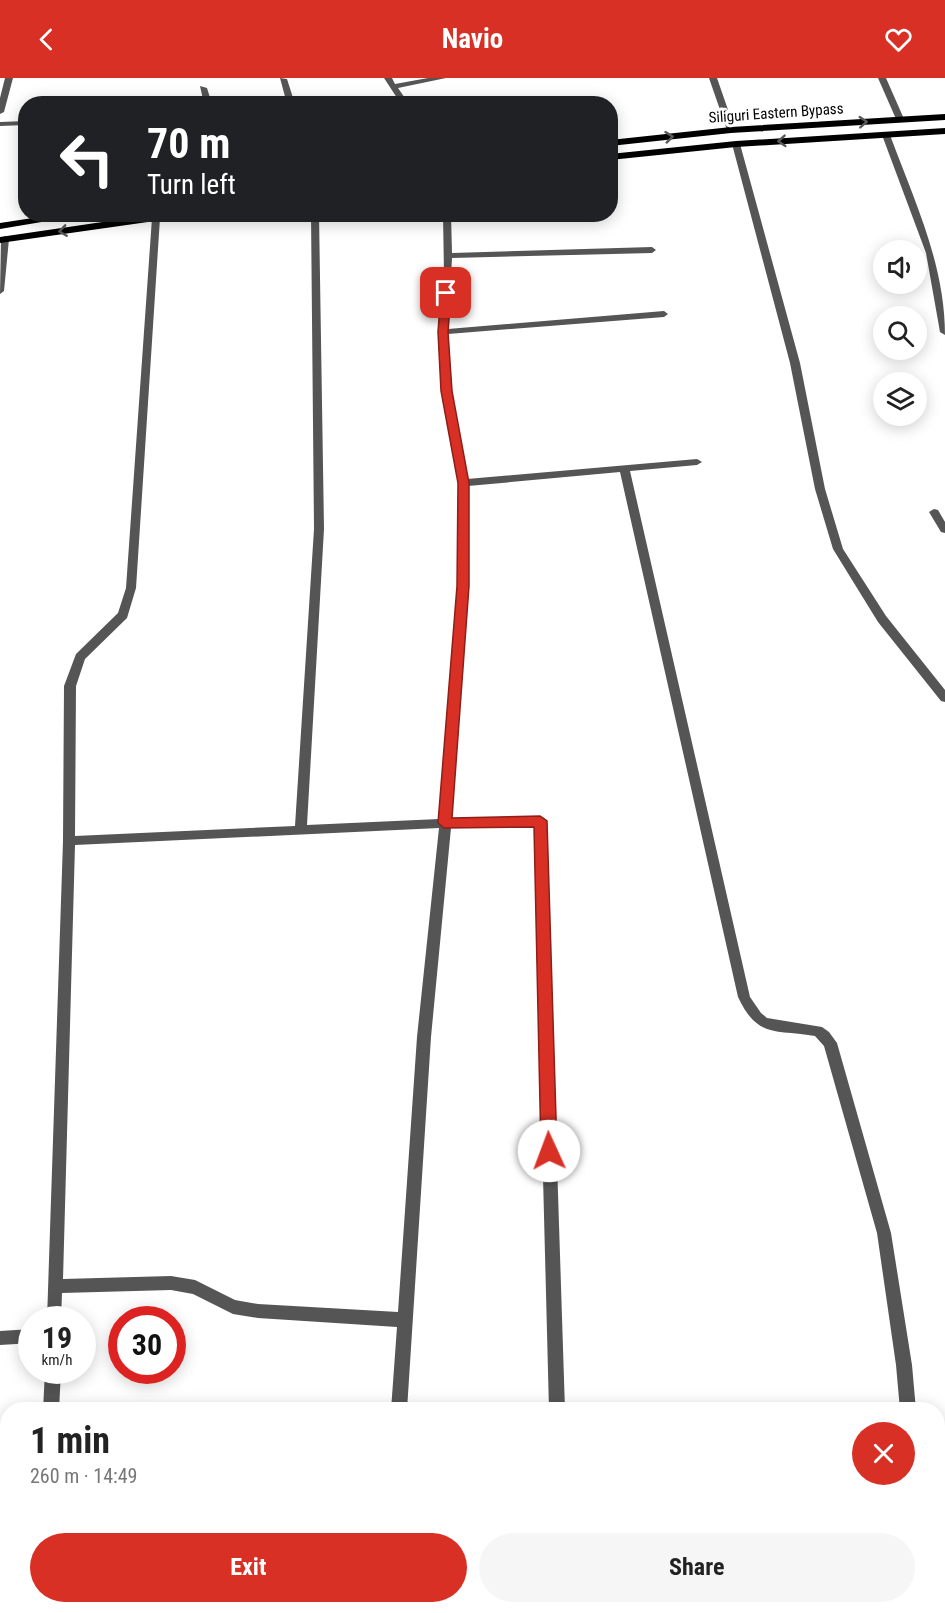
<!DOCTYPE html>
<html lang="en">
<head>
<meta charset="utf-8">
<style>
  body { margin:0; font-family:"Roboto Condensed",sans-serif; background:#f6f6f6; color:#222; height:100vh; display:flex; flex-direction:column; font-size:22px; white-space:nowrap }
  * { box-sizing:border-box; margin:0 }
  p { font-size:20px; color:#767676 }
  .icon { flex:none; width:33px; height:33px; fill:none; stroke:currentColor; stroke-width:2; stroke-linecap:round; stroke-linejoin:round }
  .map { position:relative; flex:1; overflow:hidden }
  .panel { position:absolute; left:0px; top:1324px; width:945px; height:212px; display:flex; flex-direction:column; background:#fff; border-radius:24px 24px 0 0; box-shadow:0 3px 15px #0003 }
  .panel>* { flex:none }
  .guide { position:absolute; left:18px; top:18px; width:600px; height:126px; border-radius:24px; box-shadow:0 3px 15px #0003; background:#202124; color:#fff; overflow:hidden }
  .fabs { position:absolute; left:873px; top:162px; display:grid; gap:12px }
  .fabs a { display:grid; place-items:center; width:54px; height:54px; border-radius:50%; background:#fff; box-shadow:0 3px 15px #0003; font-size:30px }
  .speed { position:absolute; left:18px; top:1228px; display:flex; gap:12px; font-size:30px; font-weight:700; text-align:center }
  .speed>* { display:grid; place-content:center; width:78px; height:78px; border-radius:50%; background:#fff; box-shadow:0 3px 15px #0003; line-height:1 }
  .speed small { font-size:15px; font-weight:400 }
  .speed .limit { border:9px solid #d22; background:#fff; color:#111 }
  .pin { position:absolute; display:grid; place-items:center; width:51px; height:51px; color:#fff; margin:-26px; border-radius:12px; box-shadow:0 3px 9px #0006 }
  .me { position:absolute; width:66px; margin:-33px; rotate:358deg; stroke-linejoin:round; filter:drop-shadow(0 0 4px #0008) }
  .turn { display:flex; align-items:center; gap:21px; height:126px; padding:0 30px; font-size:27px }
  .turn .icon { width:78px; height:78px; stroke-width:2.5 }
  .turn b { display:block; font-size:42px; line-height:51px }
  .round { display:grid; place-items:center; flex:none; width:63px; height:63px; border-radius:32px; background:#f6f6f6 }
  .headline { display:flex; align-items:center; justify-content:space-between; height:102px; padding:0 30px }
  h1 { font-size:36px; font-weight:700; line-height:45px }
  .button { display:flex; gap:12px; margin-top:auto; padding:12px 30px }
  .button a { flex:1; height:69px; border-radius:36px; background:#d93025; color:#fff; font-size:24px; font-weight:700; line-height:69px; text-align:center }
  .button a+a { background:#f6f6f6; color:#222 }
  header { display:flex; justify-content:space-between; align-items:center; height:78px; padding:0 30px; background:#d93025; color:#fff; font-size:27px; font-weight:700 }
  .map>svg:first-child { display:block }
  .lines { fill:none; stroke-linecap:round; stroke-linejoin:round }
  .minor { fill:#555; fill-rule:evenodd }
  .primary { fill:#000; fill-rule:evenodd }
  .oneway { stroke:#595959 }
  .route { fill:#d93025; stroke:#8d1f18; stroke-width:1.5 }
  .labels { text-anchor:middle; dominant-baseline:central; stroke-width:6; stroke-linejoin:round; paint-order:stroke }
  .far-street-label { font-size:15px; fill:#000; stroke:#fff }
</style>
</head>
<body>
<header><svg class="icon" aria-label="back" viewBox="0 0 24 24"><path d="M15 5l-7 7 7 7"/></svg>Navio<svg class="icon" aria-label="heart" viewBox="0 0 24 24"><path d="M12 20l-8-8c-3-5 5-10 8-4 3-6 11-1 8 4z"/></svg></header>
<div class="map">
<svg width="945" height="1535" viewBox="0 0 945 1535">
  <rect width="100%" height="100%" fill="#fff"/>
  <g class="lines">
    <path class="minor" d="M5,0h8l-9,34 -4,2v-16z
      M280,0l7,1 8,25h-8z
      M384,0h8l3,6 33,-6h18l-48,10 11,16h-8z
      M709,0h8l18,52 -1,2 -7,-2z
      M878,0h8l18,41 -1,2 -7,-2z
      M200,8l7,2 5,16h-8z
      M88,21h6l1,5h-8z
      M26,43v4l-26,1v-4z
      M883,55l7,2c24,65 55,129 55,200l-5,-3 -14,-79 -44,-118z
      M733,64l7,2 60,219 25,126 18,60 43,67 59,74v12l-4,-1 -63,-79 -45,-73 -18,-60 -25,-126 -58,-219z
      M311,136h8l5,315 -17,296 132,-6 19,-233v-103l-17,-92 -3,-59 6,-58 -1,-60h8l1,39 200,-6 4,3 -4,3 -200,5 -4,71 216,-18 4,3 -4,3 -216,17 3,57 16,88 230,-20 5,3 -5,3 -67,6 120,526 11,16 6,5 55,9 7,5 8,11 54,190 21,132 4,45h-16l-4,-45 -19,-132 -53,-187 -9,-10c-40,-7 -57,3 -77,-39l-118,-525 -152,14v100l-17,232 89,-2 4,2 2,3 19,589h-16l-15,-584 -83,2 -20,209 -24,373h-16l6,-83 -139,-9 -25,-4 -40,-20 -22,-4 -109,3 -1,27h-14l16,-479 1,-155 12,-32 42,-41 8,-25 26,-370 4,-3 4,3 -24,370 -9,30 -42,41 -9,27 -1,150 220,-10 19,-297zM439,750l-22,209 -19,275 -140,-8 -23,-4 -40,-20 -24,-4 -108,3 12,-434z
      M5,158l4,3 -5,52 -4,3 1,-55z
      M934,431l4,1 7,12v11l-4,-1 -12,-20z
      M32,1251v14l-32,2v-14z
      M45,1293h16l-2,39h-16z
      M25,1528h16v7h-16z
      M376,1528h16l-1,7h-16z
      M554,1528h16v7h-16z
      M921,1528h16l1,7h-16z"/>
    <path class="primary" d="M945,36v6l-214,13 -121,13v-6l121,-13z
      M945,50v6l-209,13 -126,13v-6l126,-13z
      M59,136h30l-89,15v-6z
      M157,136h31l-5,3 -183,26v-6z"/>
  </g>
  <defs><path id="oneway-chevron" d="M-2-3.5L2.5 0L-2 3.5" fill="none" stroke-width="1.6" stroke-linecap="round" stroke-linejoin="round" transform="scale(1.5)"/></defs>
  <g class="oneway">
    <use href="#oneway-chevron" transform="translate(863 44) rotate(-3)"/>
    <use href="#oneway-chevron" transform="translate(669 59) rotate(-6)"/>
    <use href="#oneway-chevron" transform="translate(782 63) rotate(176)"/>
    <use href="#oneway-chevron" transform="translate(63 153) rotate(172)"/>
  </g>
  <path class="route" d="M446,212l5,3 -3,39 4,59 17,92v103l-17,232 88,-2 7,5 10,330 -2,5 -6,2 -5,-2 -3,-5 -7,-324 -90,1 -6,-5 19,-237 1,-103 -17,-92 -3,-59 3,-39z"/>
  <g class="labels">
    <g class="far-street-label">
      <text transform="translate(776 35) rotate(-4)">Siliguri Eastern Bypass</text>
    </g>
  </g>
</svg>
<div class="fabs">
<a><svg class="icon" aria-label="sound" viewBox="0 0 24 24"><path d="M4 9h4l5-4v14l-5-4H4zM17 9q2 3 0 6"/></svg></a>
<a><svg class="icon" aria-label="search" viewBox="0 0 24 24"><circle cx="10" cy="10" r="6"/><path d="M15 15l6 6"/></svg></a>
<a><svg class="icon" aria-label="layers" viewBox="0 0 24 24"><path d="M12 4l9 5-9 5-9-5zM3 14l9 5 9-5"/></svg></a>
</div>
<div class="speed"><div>19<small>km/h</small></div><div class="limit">30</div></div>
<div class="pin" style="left:446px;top:215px;background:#d93025"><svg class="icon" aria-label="arrive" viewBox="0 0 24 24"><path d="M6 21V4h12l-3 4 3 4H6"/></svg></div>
<svg class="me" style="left:549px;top:1073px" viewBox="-20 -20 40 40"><circle r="19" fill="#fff"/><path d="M0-13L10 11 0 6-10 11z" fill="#d93025"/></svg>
<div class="guide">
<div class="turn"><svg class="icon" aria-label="left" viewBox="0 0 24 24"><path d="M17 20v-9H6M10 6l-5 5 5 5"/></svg><div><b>70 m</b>Turn left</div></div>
</div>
<section class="panel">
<div class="headline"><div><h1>1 min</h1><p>260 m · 14:49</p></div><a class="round" style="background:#d93025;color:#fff"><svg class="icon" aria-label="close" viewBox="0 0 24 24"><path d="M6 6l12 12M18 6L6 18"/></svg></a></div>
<div class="button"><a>Exit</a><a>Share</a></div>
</section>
</div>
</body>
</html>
